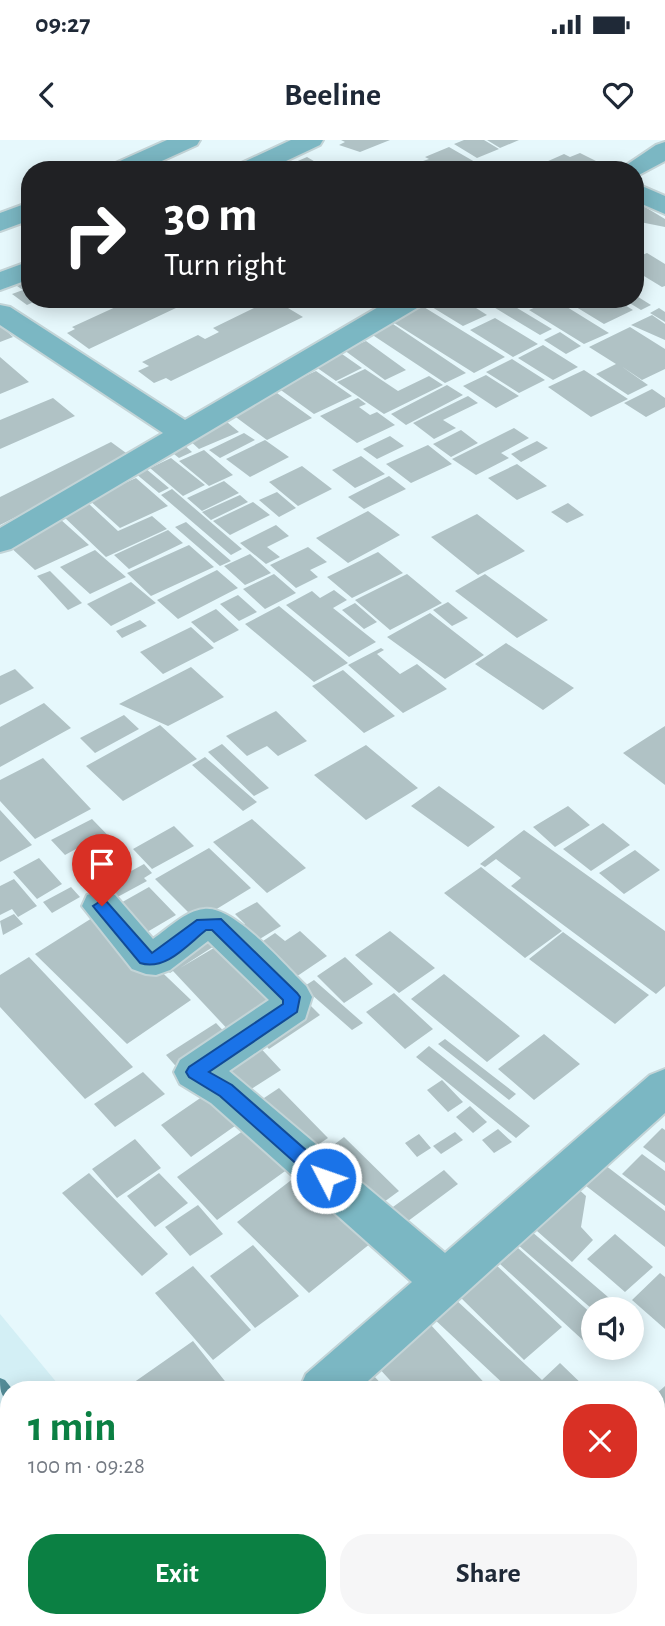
<!DOCTYPE html>
<html lang="en">
<head>
<meta charset="utf-8">
<style>
  body { margin:0; font-family:"Alegreya Sans",sans-serif; background:#f6f6f7; color:#1f2937; height:100vh; display:flex; flex-direction:column; font-size:26px; white-space:nowrap }
  * { box-sizing:border-box; margin:0 }
  p { font-size:23px; color:#747a83 }
  .icon { flex:none; width:38px; height:38px; fill:none; stroke:currentColor; stroke-width:2; stroke-linecap:round; stroke-linejoin:round }
  .map { position:relative; flex:1; overflow:hidden }
  .details { position:absolute; left:0px; top:1241px; width:665px; height:247px; display:flex; flex-direction:column; background:#fff; border-radius:28px 28px 0 0; box-shadow:0 4px 18px #0003 }
  .details>* { flex:none }
  .banner { position:absolute; left:21px; top:21px; width:623px; height:147px; border-radius:28px; box-shadow:0 4px 18px #0003; background:#202124; color:#fff; overflow:hidden }
  .tools { position:absolute; left:581px; top:1157px; display:grid; gap:14px }
  .tools a { display:grid; place-items:center; width:63px; height:63px; border-radius:50%; background:#fff; box-shadow:0 4px 18px #0003; font-size:35px }
  .pin { position:absolute; display:grid; place-items:center; width:60px; height:60px; color:#fff; margin:-72px -30px; border-radius:50% 50% 50% 0; rotate:-45deg; box-shadow:0 0 7px #0007 }
  .pin .icon { rotate:45deg }
  .me { position:absolute; width:77px; margin:-38px; rotate:311deg; stroke-linejoin:round; filter:drop-shadow(0 0 5px #0008) }
  .turn { display:flex; align-items:center; gap:24px; height:147px; padding:0 28px; font-size:32px }
  .turn .icon { width:91px; height:91px; stroke-width:2.5 }
  .turn b { display:block; font-size:49px; line-height:60px }
  .round { display:grid; place-items:center; flex:none; width:74px; height:74px; border-radius:28px; background:#f6f6f7 }
  .headline { display:flex; align-items:center; justify-content:space-between; height:119px; padding:0 28px }
  h1 { font-size:42px; font-weight:700; line-height:52px; color:#0b8043 }
  .cta { display:flex; gap:14px; margin-top:auto; padding:14px 28px }
  .cta a { flex:1; height:80px; border-radius:28px; background:#0b8043; color:#fff; font-size:28px; font-weight:700; line-height:80px; text-align:center }
  .cta a+a { background:#f6f6f7; color:#1f2937 }
  .status { display:flex; justify-content:space-between; align-items:center; height:49px; padding:0 35px; background:#fff; direction:ltr }
  .status svg { height:19px; fill:currentColor }
  header { display:flex; justify-content:space-between; align-items:center; height:91px; padding:0 28px; background:#fff; font-size:32px; font-weight:700 }
  .map>svg:first-child { display:block }
  .built { fill:#d3eff5 }
  .lines { fill:none; stroke-linecap:round; stroke-linejoin:round }
  .stream { fill:#548d99; fill-rule:evenodd }
  .building { fill:#b0c2c5 }
  .minor-casing { stroke:#c3d4d7; stroke-width:4 }
  .minor { fill:#7bb7c3; fill-rule:evenodd }
  .route { fill:#1a73e8; stroke:#114b97; stroke-width:2 }
</style>
</head>
<body>
<div class="status"><b>09:27</b><svg viewBox="0 0 49 12"><path d="M0 12V9h3v3zM5 12V6h3v6zM10 12V3h3v9zM15 12V0h3v12zM26 1h20v11H26zM47 4h2v5h-2z"/></svg></div>
<header><svg class="icon" aria-label="back" viewBox="0 0 24 24"><path d="M15 5l-7 7 7 7"/></svg>Beeline<svg class="icon" aria-label="heart" viewBox="0 0 24 24"><path d="M12 20l-8-8c-3-5 5-10 8-4 3-6 11-1 8 4z"/></svg></header>
<div class="map">
<svg width="665" height="1486" viewBox="0 0 665 1486">
  <rect width="100%" height="100%" fill="#e6f8fc"/>
  <path class="built" d="M0,1174l62,75 -53,1v229h240l6,7h-255z"/>
  <g class="lines">
    <path class="stream" d="M0,1238l5,2 8,10h-4v11c-9,-4 -9,-13 -9,-23z
      M110,1479h14l1,7h-14z"/>
  </g>
  <path class="building" d="M341,0h49l-30,12 -21,-7 6,-3z
    M464,0h20l15,9 -22,9 -23,-14z
    M487,0h32l-19,8z
    M449,7l26,15 -20,8h-17l-15,-9 6,-2 -4,-2z
    M580,13l20,10 -15,7h-57l36,-16 6,3z
    M307,17l22,13h-52z
    M421,22l13,8h-32z
    M635,61l30,18v8l-30,-6z
    M647,113l18,11v22l-3,1 -23,-14 -4,1v-16z
    M30,140v19h23l-10,5 -5,-4 -11,5 -15,-11 11,-4 -6,-4z
    M635,155l16,10 -10,5 -18,-11h12z
    M133,159h62l-106,50 -22,-16 8,-4 -3,-2z
    M437,159h25l25,16 -24,11 -36,-22z
    M554,159l55,34 -25,11 -55,-34z
    M563,159h52l18,11 -29,14z
    M504,160l48,29 -12,6 -48,-29z
    M266,162l5,4 7,-4 25,15 -132,64 -5,-3 -12,5 -16,-12 11,-5 -7,-4 56,-27 7,4 14,-7 -6,-4z
    M419,164l86,53 -31,16 -86,-54z
    M659,168l6,4v10l-15,-9z
    M652,175l13,9v16l-34,-15z
    M495,178l43,26 -25,13 -43,-27z
    M390,182l76,51 -21,10 -77,-51z
    M0,185l13,12 -13,5z
    M630,187l35,22v20l-23,11 -21,-14 27,19 -20,10 -32,-21 20,-10 -27,-17z
    M560,192l21,14 -15,8 -22,-14z
    M366,201l40,29 -21,10 -41,-30z
    M543,205l35,22 -25,13 -35,-22z
    M342,214l20,14 -26,13 -20,-14z
    M0,217l29,25 -29,12z
    M512,219l33,21 -26,13 -33,-21z
    M365,229l33,22 31,-15 14,9 -59,29 -47,-32z
    M584,230l44,29 -37,18 -43,-30z
    M316,231l36,25 -38,18 -36,-26z
    M486,235l33,21 -23,12 -33,-22z
    M447,245l16,10 -57,30 -15,-11z
    M652,249l13,9v9l-19,10 -22,-14z
    M277,253l35,25 -45,22 -34,-25z
    M468,256l10,7 -35,17 13,8 -22,11 -21,-16z
    M53,258l22,18 -75,33v-29z
    M358,258l8,6 -7,3 11,8 7,-3 18,13 -38,18 -37,-27z
    M227,282l12,10 -40,17 -11,-10z
    M514,288l15,10 -28,15 8,5 -33,17 -24,-16z
    M461,290l17,13 -27,14 -18,-13z
    M244,293l11,7 -35,18 -11,-8z
    M390,296l14,10 -27,13 -14,-10z
    M265,300l24,17 -39,20 -24,-18z
    M537,301l11,7 -27,14 -10,-8z
    M111,302l22,16 -133,67v-28z
    M183,304l9,8 -13,6 -10,-8z
    M428,305l24,19 -41,19 -25,-19z
    M204,310l29,25 -24,11 -30,-25z
    M361,316l24,18 -30,14 -23,-18z
    M171,318l34,27 -22,11 -33,-28z
    M517,324l30,22 -30,14 -29,-22z
    M302,326l30,23 -34,17 -29,-24z
    M145,328l24,20 -10,5 -24,-20z
    M389,336l17,13 -42,20 -16,-12z
    M136,338l32,28 -48,22 -32,-29z
    M224,341l15,12 -37,18 -15,-13z
    M172,349l70,60 -11,6 -70,-60z
    M277,352l19,16 -17,9 -20,-17z
    M240,355l8,7 -37,18 -9,-8z
    M253,362l17,13 -40,20 -17,-14z
    M568,363l16,12 -17,8 -16,-11z
    M89,364l29,27 34,-15 15,13 -61,28 -43,-41z
    M368,371l32,24 -52,28 -32,-25z
    M477,374l48,37 -47,24 -47,-38z
    M60,379l29,26 -54,25 -28,-26z
    M186,382l45,39 -11,5 -45,-39z
    M276,385l13,11 -22,11 13,10 -14,7 -26,-21z
    M168,390l15,13 -54,26 -15,-14z
    M189,405l25,22 -63,29 -24,-23z
    M308,407l19,15 -17,8 8,7 -22,11 -26,-23z
    M95,410l31,27 -36,17 -30,-27z
    M378,412l25,21 -51,25 -25,-21z
    M250,414l21,19 -26,12 -21,-19z
    M217,430l21,18 -60,31 -21,-19z
    M50,431l32,32 -14,7 -31,-34z
    M274,434l22,19 -31,16 -22,-20z
    M407,434l35,29 -52,27 -35,-30z
    M485,434l63,46 -31,18 -62,-47z
    M131,442l25,21 -45,23 -24,-22z
    M334,450l13,10 -14,8 43,34 -27,15 -63,-52 26,-14 8,7z
    M238,455l19,17 -18,9 -19,-17z
    M448,462l20,16 -16,8 -19,-16z
    M355,463l22,19 -13,7 -22,-19z
    M279,466l69,57 -34,19 -69,-58z
    M216,469l23,21 -25,13 -23,-21z
    M430,473l54,42 -39,24 -58,-42z
    M140,480l7,6 -25,12 -6,-7z
    M191,487l23,21 -51,26 -23,-22z
    M506,503l68,45 -31,22 -68,-46z
    M381,508l3,2 -7,4 23,20 17,-10 30,25 -44,24 -55,-48z
    M191,527l33,30 -56,29 -49,-22z
    M15,529l19,19 -34,17v-29z
    M343,530l52,46 -31,17 -52,-47z
    M44,563l27,25 -71,39v-40z
    M276,571l31,30 -29,15 -11,-10 -20,10 -21,-20z
    M124,575l15,14 -44,24 -15,-15z
    M160,585l37,34 -74,42 -37,-35z
    M665,586v59l-42,-32z
    M222,604l47,44 -15,8 -46,-44z
    M366,605l52,43 -52,32 -52,-45z
    M205,617l52,45 -14,9 -51,-46z
    M43,618l48,51 -56,30 -35,-38v-21z
    M439,646l56,41 -27,20 -57,-41z
    M568,666l22,19 -35,22 -22,-20z
    M0,670l32,35 -32,17z
    M92,679l34,35 -12,7 -20,-22 -29,16 -14,-15z
    M252,679l54,49 -39,25 -54,-51z
    M603,683l27,22 -39,26 -28,-22z
    M174,686l20,20 -42,23 -19,-20z
    M524,690l141,101v55l-9,8 -145,-108 10,-8 -25,-19 -11,8 -5,-3z
    M96,707l10,10 -24,14 -9,-10z
    M209,708l42,40 -54,33 -42,-42z
    M635,710l25,20 -36,24 -25,-21z
    M39,718l23,26 -25,15 -24,-27z
    M110,721l14,14 20,-11 8,9 -8,5 3,3 -35,19 -25,-27z
    M481,727l81,64 -37,27 -81,-65z
    M14,739l23,27 -19,11 -6,-8 -12,6v-29z
    M71,747l9,10 -28,16 -9,-11z
    M149,747l27,28 -39,23 -27,-29z
    M257,762l24,24 -31,19 -14,-15 9,-6 -10,-10z
    M100,773l91,87 -64,44 -92,-90z
    M14,774l9,10 -20,11 -3,-14z
    M206,790l13,13 -39,25 44,-26 59,61 -50,32 -60,-64 -3,2 -13,-13z
    M300,791l27,25 -43,29 -36,-34 27,-18 10,8z
    M390,791l45,37 -36,25 -44,-38z
    M563,792l86,63 -34,29 -86,-65z
    M29,817l104,110 -48,32 -85,-92v-32z
    M345,817l28,27 -29,19 -27,-27z
    M444,834l76,62 -33,26 -76,-63z
    M314,840l49,43 -11,7 -49,-43z
    M394,853l39,36 -28,20 -39,-37z
    M305,860l15,15 -51,34 -15,-16z
    M216,883l16,17 -51,32 -15,-17z
    M544,894l36,30 -46,36 -36,-31z
    M445,899l71,55 -7,6 -71,-56z
    M253,900l28,30 -42,27 -28,-31z
    M429,906l101,80 -14,12 -100,-81z
    M143,932l22,22 -50,33 -21,-23z
    M442,940l21,22 -15,10 -21,-22z
    M279,948l49,50 -24,16 -49,-50z
    M212,950l30,31 -51,36 -30,-32z
    M470,966l17,16 -14,11 -17,-16z
    M247,988l41,41 -71,51 -40,-43z
    M662,988l3,2v33l-22,-16z
    M498,989l14,13 -18,11 -12,-13z
    M455,992l8,8 -22,14 -8,-8z
    M419,994l12,14 -14,9 -12,-14z
    M344,997l55,54 -26,19 -55,-53z
    M135,999l26,29 -44,30 -25,-29z
    M642,1014l23,17v35l-43,-32z
    M601,1022l64,49v36l-84,-65z
    M444,1030l14,14 -58,43 -14,-15z
    M303,1031l73,68 -67,54 -72,-71z
    M89,1033l79,81 -26,22 -80,-83z
    M159,1033l29,30 -33,24 -28,-31z
    M575,1046l11,10 -5,31 12,13 -21,22 -44,-39z
    M198,1065l25,29 -33,22 -25,-29z
    M531,1091l91,78h-30l-75,-65z
    M615,1094l38,33 -28,25 -38,-33z
    M253,1105l46,51 -44,32 -45,-52z
    M518,1108l75,67v21l-7,7 -86,-79z
    M493,1122l69,65 -38,33 -68,-67z
    M193,1126l58,64 -38,30 -58,-67z
    M660,1133l5,4v52l-33,-29z
    M454,1158l88,82 18,-17 28,27h-78l-78,-73z
    M429,1183l62,67h-92l-23,-25z
    M193,1201l39,49h-109z
    M373,1235l14,15h-33z
    M665,1246v39l-9,-8v-23z
    M656,1296l9,9v110l-9,-9z
    M656,1434l9,9v43h-36l-6,-7h33z
    M320,1479h172l6,7h-172z
    M526,1479h76l-8,7h-62z"/>
  <g class="lines">
    <g class="minor-casing">
      <path id="minor" d="M167,0h33l-3,5 -55,25h-35l4,-5z
        M291,0h32l-3,5 -53,25h-34l4,-5z
        M665,2v19l-30,16v-7h-16l37,-25z
        M635,43l30,13v18l-30,-13z
        M30,62v18l-30,11v-18z
        M30,121v18l-30,11v-18z
        M392,159h34l-4,6 -411,244 -11,3v-24l163,-95 -163,-108v-20l10,2 175,113z
        M101,751l14,4 38,44c16,-11 32,-28 51,-30 30,-4 80,56 102,77l6,11 -7,22 -76,52 216,182 205,-178 15,-6v44l-307,277h-59l7,-16 106,-92 -201,-179 -31,-19 -6,-12 6,-12 89,-60 -61,-59 -38,29 -14,5 -10,-1 -14,-5 -50,-63 5,-11z
        M254,1479h56l3,7h-56z"/>
    </g>
    <use href="#minor" class="minor"/>
  </g>
  <path class="route" d="M102,760l5,2 45,51 45,-33 24,-1 76,74 3,4 -3,15 -88,60 23,13 100,88 3,5 -3,6h-13l-99,-88 -31,-19 -3,-5 3,-5 94,-63v-4l-71,-70h-6c-19,15 -40,41 -66,33l-44,-53 -3,-4z"/>
</svg>
<div class="tools">
<a><svg class="icon" aria-label="sound" viewBox="0 0 24 24"><path d="M4 9h4l5-4v14l-5-4H4zM17 9q2 3 0 6"/></svg></a>
</div>
<div class="pin" style="left:102px;top:766px;background:#d93025"><svg class="icon" aria-label="arrive" viewBox="0 0 24 24"><path d="M6 21V4h12l-3 4 3 4H6"/></svg></div>
<svg class="me" style="left:326px;top:1038px" viewBox="-20 -20 40 40"><circle r="17" fill="#1a73e8" stroke="#fff" stroke-width="3"/><path d="M0-11L8 9 0 5-8 9z" fill="#fff"/></svg>
<div class="banner">
<div class="turn"><svg class="icon" aria-label="right" viewBox="0 0 24 24"><path d="M7 20v-9h11M14 6l5 5-5 5"/></svg><div><b>30 m</b>Turn right</div></div>
</div>
<section class="details">
<div class="headline"><div><h1>1 min</h1><p>100 m · 09:28</p></div><a class="round" style="background:#d93025;color:#fff"><svg class="icon" aria-label="close" viewBox="0 0 24 24"><path d="M6 6l12 12M18 6L6 18"/></svg></a></div>
<div class="cta"><a>Exit</a><a>Share</a></div>
</section>
</div>
</body>
</html>
